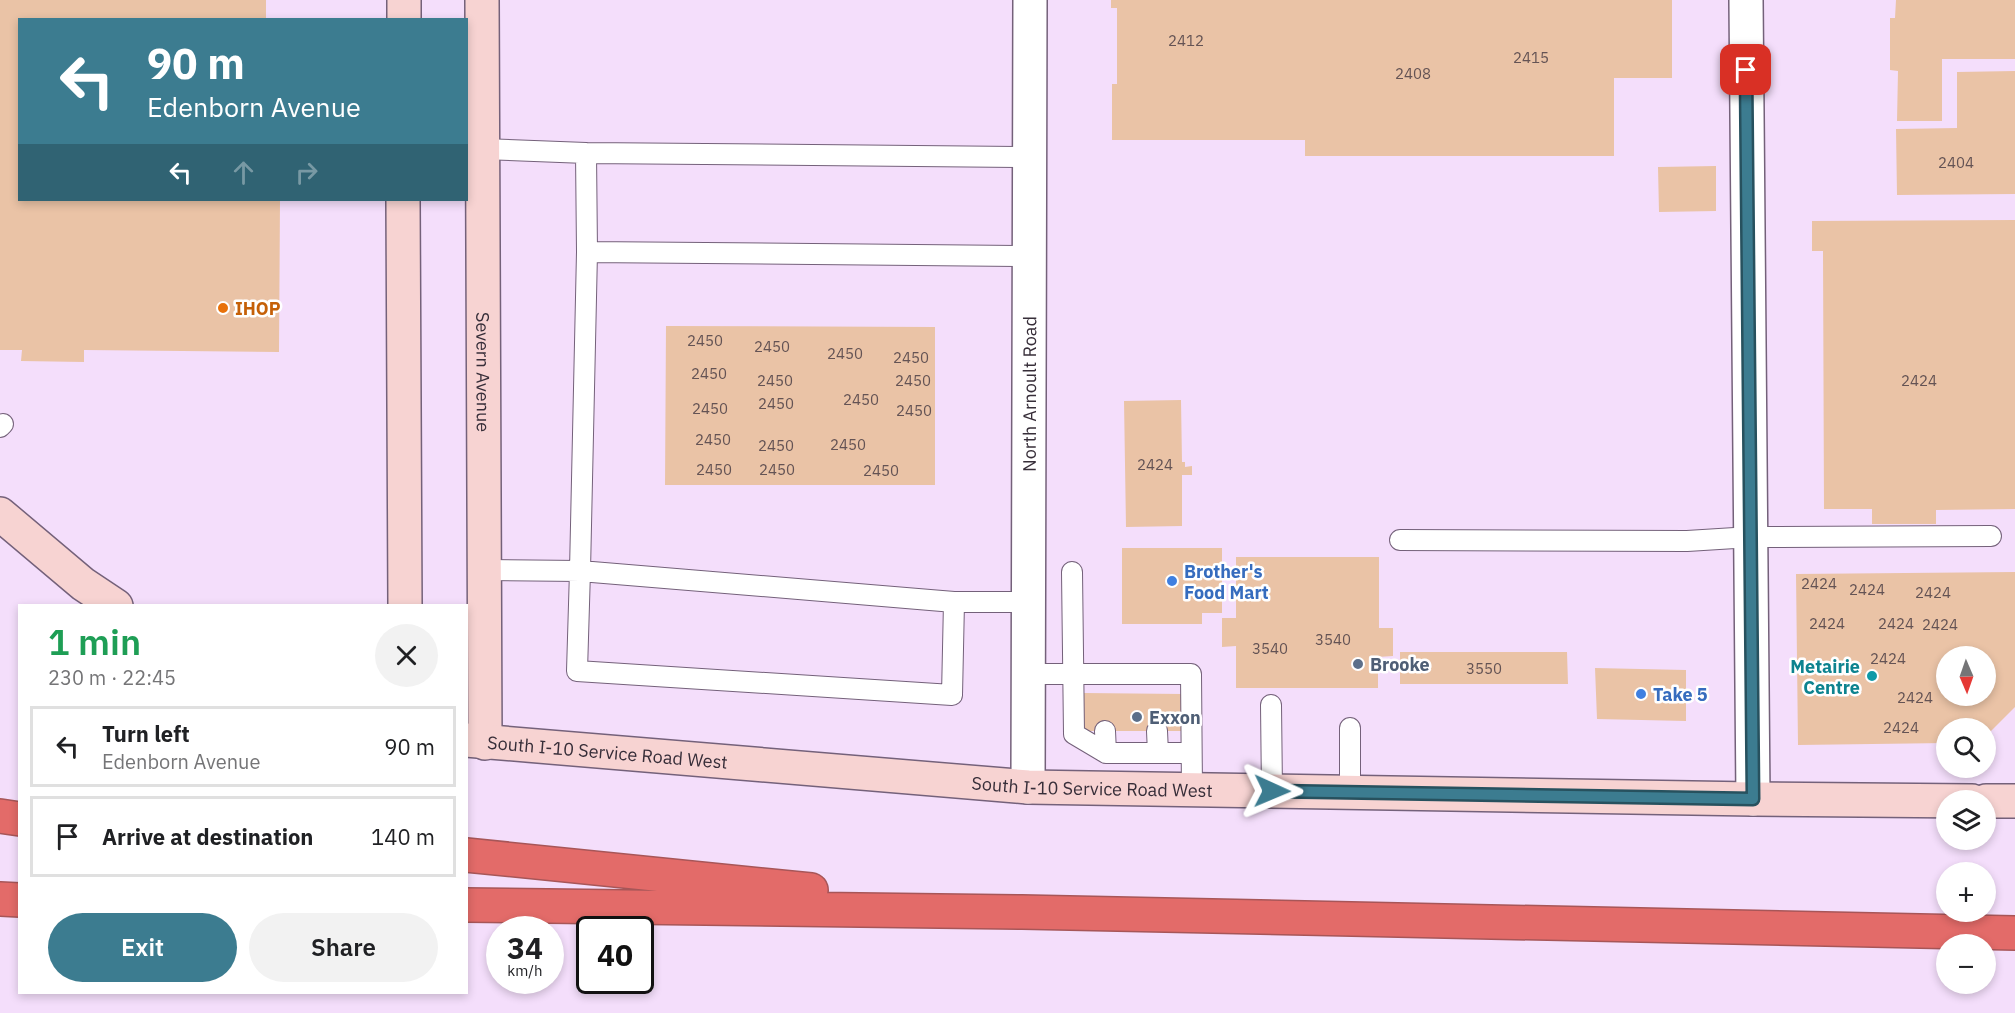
<!DOCTYPE html>
<html lang="en">
<head>
<meta charset="utf-8">
<style>
  body { margin:0; font-family:"IBM Plex Sans",sans-serif; background:#f2f2f2; color:#202124; height:100vh; display:flex; flex-direction:column; font-size:22px; white-space:nowrap }
  * { box-sizing:border-box; margin:0 }
  p { font-size:20px; color:#757577 }
  .icon { flex:none; width:33px; height:33px; fill:none; stroke:currentColor; stroke-width:2; stroke-linecap:round; stroke-linejoin:round }
  .map { position:relative; flex:1; overflow:hidden }
  .details { position:absolute; left:18px; top:604px; width:450px; height:390px; display:flex; flex-direction:column; background:#fff; border-radius:0px; box-shadow:0 3px 9px #0003 }
  .details>* { flex:none }
  .hud { position:absolute; left:18px; top:18px; width:450px; height:183px; border-radius:0px; box-shadow:0 3px 9px #0003; background:#3c7c90; color:#fff; overflow:hidden }
  .needle { width:39px; rotate:178deg }
  .fabs { position:absolute; left:1936px; top:646px; display:grid; gap:12px }
  .fabs a { display:grid; place-items:center; width:60px; height:60px; border-radius:50%; background:#fff; box-shadow:0 3px 9px #0003; font-size:30px }
  .speed { position:absolute; left:486px; top:916px; display:flex; gap:12px; font-size:30px; font-weight:700; text-align:center }
  .speed>* { display:grid; place-content:center; width:78px; height:78px; border-radius:50%; background:#fff; box-shadow:0 3px 9px #0003; line-height:1 }
  .speed small { font-size:15px; font-weight:400 }
  .speed .limit { border:3px solid #111; border-radius:9px; background:#fff; color:#111 }
  .pin { position:absolute; display:grid; place-items:center; width:51px; height:51px; color:#fff; margin:-26px; border-radius:12px; box-shadow:0 3px 9px #0006 }
  .me { position:absolute; width:66px; margin:-33px; rotate:91deg; stroke-linejoin:round; filter:drop-shadow(0 0 4px #0008) }
  .turn { display:flex; align-items:center; gap:21px; height:126px; padding:0 30px; font-size:27px }
  .turn .icon { width:78px; height:78px; stroke-width:2.5 }
  .turn b { display:block; font-size:42px; line-height:51px }
  .lanes { display:flex; align-items:center; height:57px; padding:0 30px; background:#0003; justify-content:center; gap:30px; direction:ltr }
  .lanes .off { opacity:.35 }
  .round { display:grid; place-items:center; flex:none; width:63px; height:63px; border-radius:32px; background:#f2f2f2 }
  .head { display:flex; align-items:center; justify-content:space-between; height:102px; padding:0 30px }
  h1 { font-size:36px; font-weight:600; line-height:45px; color:#1e9e55 }
  .action { display:flex; gap:12px; margin-top:auto; padding:12px 30px }
  .action a { flex:1; height:69px; border-radius:36px; background:#3c7c90; color:#fff; font-size:24px; font-weight:600; line-height:69px; text-align:center }
  .action a+a { background:#f2f2f2; color:#202124 }
  ul { padding:0; list-style:none }
  li { display:flex; align-items:center; gap:18px; height:81px; margin:0 12px 9px; padding:0 18px; border:3px solid #e0e0e0; border-radius:0px }
  li div { flex:1 }
  li b { display:block; font-size:22px }
  li em { font-style:normal }
  .map>svg:first-child { display:block }
  .building { fill:#eac3a6; fill-rule:evenodd }
  .lines { fill:none; stroke-linecap:round; stroke-linejoin:round }
  .lane-casing { stroke:#74617a; stroke-width:22 }
  .street-casing { stroke:#74617a; stroke-width:36 }
  .secondary-casing { stroke:#74617a; stroke-width:36 }
  .highway-casing { stroke:#a75658; stroke-width:36 }
  .lane { stroke:#fff; stroke-width:20 }
  .street { stroke:#fff; stroke-width:33 }
  .secondary { stroke:#f7d3d2; stroke-width:33 }
  .highway { stroke:#e36b69; stroke-width:33 }
  .route-casing { stroke:#27515e; stroke-width:15 }
  .route { stroke:#3c7c90; stroke-width:10 }
  .food-dot { fill:#e8710a; stroke:#fff; stroke-width:2 }
  .shop-dot { fill:#3f7fe0; stroke:#fff; stroke-width:2 }
  .service-dot { fill:#5c6f8a; stroke:#fff; stroke-width:2 }
  .culture-dot { fill:#0f9aa8; stroke:#fff; stroke-width:2 }
  .labels { text-anchor:middle; dominant-baseline:central; stroke-width:5; stroke-linejoin:round; paint-order:stroke }
  .number-label { font-size:15px; fill:#645354 }
  .food-label { font-size:18px; font-weight:bold; fill:#c56008; stroke:#fff; text-anchor:start }
  .street-label { font-size:18px; fill:#372e39; stroke:#fff }
  .shop-label { font-size:18px; font-weight:bold; fill:#366cbe; stroke:#fff; text-anchor:start }
  .service-label { font-size:18px; font-weight:bold; fill:#4e5e75; stroke:#fff; text-anchor:start }
  .culture-label { font-size:18px; font-weight:bold; fill:#0d838f; stroke:#fff; text-anchor:end }
</style>
</head>
<body>
<div class="map">
<svg width="2015" height="1013" viewBox="0 0 2015 1013">
  <rect width="100%" height="100%" fill="#f4defb"/>
  <path class="building" d="M0,0h266v20h-246v180h260l-1,152 -195,-2v12l-63,-1 1,-11h-22z
    M1111,0h561v78h-58v78h-309v-16h-193v-56h5v-76h-6z
    M1896,0h119v59h-73v62h-45l1,-50 -8,-1v-52h5z
    M2015,71v123l-118,1 -1,-66 61,-1v-56z
    M1716,166v45l-57,1 -1,-45z
    M2015,220v289l-79,1v14h-64v-15h-48l-1,-258h-11v-30z
    M666,326l269,1v158h-270z
    M1181,400l1,62h3v5l7,-1v9h-10v51l-56,1 -2,-126z
    M1122,548h100v65h-20v11h-80z
    M1236,557h143v71h14v28l-15,1v31h-142v-42l-14,1v-29h14z
    M2015,572v135l-29,29v-7h-39v14l-149,2 -2,-171zM1947,657h39v39h-39z
    M1400,652h167l1,32h-168z
    M1595,668l91,2v51l-89,-2z
    M1084,693l99,1v37h-99z"/>
  <g class="lines">
    <g class="lane-casing">
      <path id="lane" d="M482,149l104,4
        M587,252l-1,-99 444,4
        M0,427l3,-3
        M1400,540l287,1 64,-4 240,-1
        M484,570l96,1 -3,100 375,24 2,-93h75
        M1072,572l2,162 32,19h85
        M954,602l-374,-31 7,-319 442,4
        M1028,674h163l1,116
        M1271,705l1,86
        M1105,731l1,22
        M1157,731l1,22
        M1350,792v-64"/>
    </g>
    <g class="street-casing">
      <g id="street">
        <path d="M1746,0l7,799"/>
        <path id="s1" d="M1028,787l2,-787"/>
      </g>
    </g>
    <g class="secondary-casing">
      <g id="secondary">
        <path id="s2" d="M482,0l3,743"/>
        <path d="M404,20v-20"/>
        <path d="M403,200l2,406"/>
        <path d="M0,514l83,70 33,22"/>
        <path id="s3" d="M466,740l562,47 725,12 219,2"/>
        <path d="M1986,801h29"/>
      </g>
    </g>
    <g class="highway-casing">
      <path id="highway" d="M0,816l20,3
        M466,855l345,35
        M0,899l20,1
        M466,905l556,7 993,21"/>
    </g>
    <use href="#lane" class="lane"/>
    <use href="#street" class="street"/>
    <use href="#secondary" class="secondary"/>
    <use href="#highway" class="highway"/>
  </g>
  <g class="lines">
    <g class="route-casing">
      <path id="route" d="M1272,791l481,8 -7,-729"/>
    </g>
    <use href="#route" class="route"/>
  </g>
  <circle class="food-dot" cx="223" cy="308" r="6"/>
  <g class="shop-dot">
    <circle cx="1172" cy="581" r="6"/>
    <circle cx="1641" cy="694" r="6"/>
  </g>
  <g class="service-dot">
    <circle cx="1358" cy="664" r="6"/>
    <circle cx="1137" cy="717" r="6"/>
  </g>
  <circle class="culture-dot" cx="1872" cy="676" r="6"/>
  <g class="labels">
    <g class="number-label">
      <text x="1186" y="40">2412</text>
      <text x="1531" y="57">2415</text>
      <text x="1413" y="73">2408</text>
      <text x="1956" y="162">2404</text>
      <text x="705" y="340">2450</text>
      <text x="772" y="346">2450</text>
      <text x="845" y="353">2450</text>
      <text x="911" y="357">2450</text>
      <text x="709" y="373">2450</text>
      <text x="775" y="380">2450</text>
      <text x="913" y="380">2450</text>
      <text x="1919" y="380">2424</text>
      <text x="861" y="399">2450</text>
      <text x="776" y="403">2450</text>
      <text x="710" y="408">2450</text>
      <text x="914" y="410">2450</text>
      <text x="713" y="439">2450</text>
      <text x="848" y="444">2450</text>
      <text x="776" y="445">2450</text>
      <text x="1155" y="464">2424</text>
      <text x="714" y="469">2450</text>
      <text x="777" y="469">2450</text>
      <text x="881" y="470">2450</text>
      <text x="1819" y="583">2424</text>
      <text x="1867" y="589">2424</text>
      <text x="1933" y="592">2424</text>
      <text x="1827" y="623">2424</text>
      <text x="1896" y="623">2424</text>
      <text x="1940" y="624">2424</text>
      <text x="1333" y="639">3540</text>
      <text x="1270" y="648">3540</text>
      <text x="1888" y="658">2424</text>
      <text x="1484" y="668">3550</text>
      <text x="1915" y="697">2424</text>
      <text x="1901" y="727">2424</text>
    </g>
    <g class="food-label">
      <text x="235" y="308">IHOP</text>
    </g>
    <g class="street-label">
      <text stroke="none"><textPath href="#s2" startOffset="372">Severn Avenue</textPath></text>
      <text stroke="none"><textPath href="#s1" startOffset="393">North Arnoult Road</textPath></text>
      <text stroke="none"><textPath href="#s3" startOffset="142">South I-10 Service Road West</textPath></text>
      <text stroke="none"><textPath href="#s3" startOffset="628">South I-10 Service Road West</textPath></text>
    </g>
    <g class="shop-label">
      <text x="1184" y="571">Brother's<tspan x="1184" dy="21">Food Mart</tspan></text>
      <text x="1653" y="694">Take 5</text>
    </g>
    <g class="service-label">
      <text x="1370" y="664">Brooke</text>
      <text x="1149" y="717">Exxon</text>
    </g>
    <g class="culture-label">
      <text x="1860" y="666">Metairie<tspan x="1860" dy="21">Centre</tspan></text>
    </g>
  </g>
</svg>
<div class="fabs">
<a><svg class="needle" viewBox="-14 -14 28 28"><path d="M0-13l5 13h-10z" fill="#e53935"/><path d="M0 13l5-13h-10z" fill="#757577"/></svg></a>
<a><svg class="icon" aria-label="search" viewBox="0 0 24 24"><circle cx="10" cy="10" r="6"/><path d="M15 15l6 6"/></svg></a>
<a><svg class="icon" aria-label="layers" viewBox="0 0 24 24"><path d="M12 4l9 5-9 5-9-5zM3 14l9 5 9-5"/></svg></a>
<a>+</a>
<a>−</a>
</div>
<div class="speed"><div>34<small>km/h</small></div><div class="limit">40</div></div>
<div class="pin" style="left:1746px;top:70px;background:#d93025"><svg class="icon" aria-label="arrive" viewBox="0 0 24 24"><path d="M6 21V4h12l-3 4 3 4H6"/></svg></div>
<svg class="me" style="left:1272px;top:791px" viewBox="-20 -20 40 40"><path d="M0-17L14 15 0 8-14 15z" fill="#3c7c90" stroke="#fff" stroke-width="4"/></svg>
<div class="hud">
<div class="turn"><svg class="icon" aria-label="left" viewBox="0 0 24 24"><path d="M17 20v-9H6M10 6l-5 5 5 5"/></svg><div><b>90 m</b>Edenborn Avenue</div></div>
<div class="lanes"><svg class="icon" aria-label="left" viewBox="0 0 24 24"><path d="M17 20v-9H6M10 6l-5 5 5 5"/></svg><svg class="icon off" aria-label="ahead" viewBox="0 0 24 24"><path d="M12 20V5M6 11l6-6 6 6"/></svg><svg class="icon off" aria-label="right" viewBox="0 0 24 24"><path d="M7 20v-9h11M14 6l5 5-5 5"/></svg></div>
</div>
<section class="details">
<div class="head"><div><h1>1 min</h1><p>230 m · 22:45</p></div><a class="round"><svg class="icon" aria-label="close" viewBox="0 0 24 24"><path d="M6 6l12 12M18 6L6 18"/></svg></a></div>
<ul>
<li><svg class="icon" aria-label="left" viewBox="0 0 24 24"><path d="M17 20v-9H6M10 6l-5 5 5 5"/></svg><div><b>Turn left</b><p>Edenborn Avenue</p></div><em>90 m</em></li>
<li><svg class="icon" aria-label="arrive" viewBox="0 0 24 24"><path d="M6 21V4h12l-3 4 3 4H6"/></svg><div><b>Arrive at destination</b></div><em>140 m</em></li>
</ul>
<div class="action"><a>Exit</a><a>Share</a></div>
</section>
</div>
</body>
</html>
